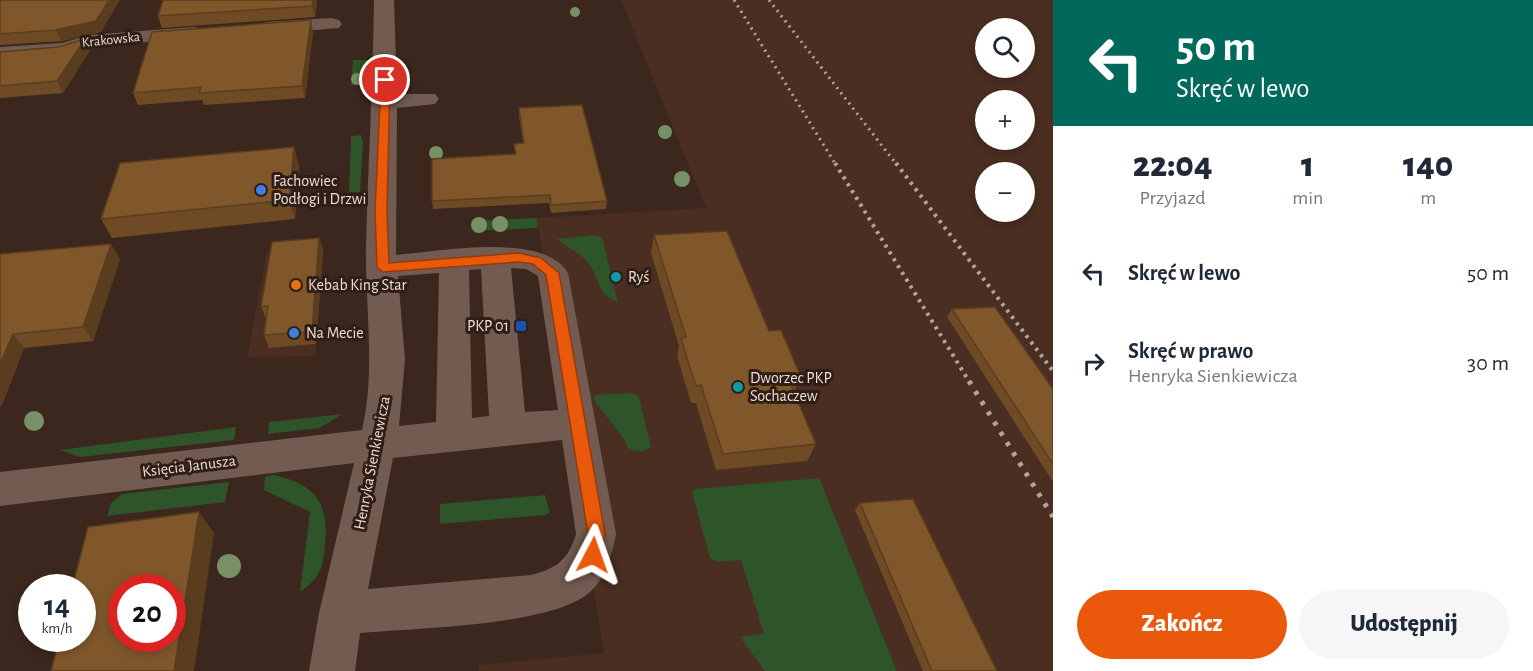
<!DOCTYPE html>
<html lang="pl">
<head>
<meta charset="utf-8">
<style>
  body { margin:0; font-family:"Alegreya Sans",sans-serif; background:#f6f6f7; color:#1f2937; height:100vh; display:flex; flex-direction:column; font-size:22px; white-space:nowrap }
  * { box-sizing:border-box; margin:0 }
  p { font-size:20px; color:#747a83 }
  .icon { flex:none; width:33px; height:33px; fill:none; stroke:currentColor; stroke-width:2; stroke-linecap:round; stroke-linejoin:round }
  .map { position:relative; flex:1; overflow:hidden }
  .details { display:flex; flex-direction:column; background:#fff; width:480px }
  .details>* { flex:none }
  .guide { background:#00695c; color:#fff; overflow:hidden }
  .controls { position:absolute; left:975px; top:18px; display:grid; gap:12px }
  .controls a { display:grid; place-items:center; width:60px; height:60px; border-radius:50%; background:#fff; box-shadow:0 3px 9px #0003; font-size:30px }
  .speed { position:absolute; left:18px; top:574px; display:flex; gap:12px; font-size:30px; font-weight:700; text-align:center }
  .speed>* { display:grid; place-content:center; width:78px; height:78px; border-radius:50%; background:#fff; box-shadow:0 3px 9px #0003; line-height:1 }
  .speed small { font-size:15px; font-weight:400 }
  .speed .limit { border:9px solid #d22; background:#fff; color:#111 }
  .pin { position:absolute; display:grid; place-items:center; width:51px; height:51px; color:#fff; margin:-26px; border:3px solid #fff; border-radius:50%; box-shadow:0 2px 6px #0007 }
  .me { position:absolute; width:66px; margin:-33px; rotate:4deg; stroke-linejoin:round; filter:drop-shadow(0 0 4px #0008) }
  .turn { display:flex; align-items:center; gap:21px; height:126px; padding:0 24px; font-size:27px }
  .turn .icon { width:78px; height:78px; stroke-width:2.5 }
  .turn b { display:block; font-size:42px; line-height:51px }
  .eta { display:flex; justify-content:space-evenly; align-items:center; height:102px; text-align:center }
  .eta b { font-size:36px; font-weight:800; line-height:42px }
  .button { display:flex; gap:12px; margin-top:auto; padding:12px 24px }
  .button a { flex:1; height:69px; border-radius:36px; background:#ea580c; color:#fff; font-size:24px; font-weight:800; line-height:69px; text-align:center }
  .button a+a { background:#f6f6f7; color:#1f2937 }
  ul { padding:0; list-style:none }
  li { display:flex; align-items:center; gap:18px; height:90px; padding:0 24px }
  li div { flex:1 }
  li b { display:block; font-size:22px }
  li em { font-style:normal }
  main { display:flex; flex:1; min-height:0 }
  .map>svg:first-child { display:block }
  .built { fill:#492e21; fill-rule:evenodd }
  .green { fill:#2e5429 }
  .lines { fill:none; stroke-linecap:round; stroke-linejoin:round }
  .minor { fill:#725b50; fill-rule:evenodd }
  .rail-far2 { stroke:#b4a49c; stroke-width:3; stroke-dasharray:2 4.5; stroke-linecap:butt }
  .rail-far1 { stroke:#b4a49c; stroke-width:4; stroke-dasharray:3 5; stroke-linecap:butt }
  .rail { stroke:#b4a49c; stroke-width:5; stroke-dasharray:4 8; stroke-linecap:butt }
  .tree { fill:#789066 }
  .wall { fill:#6e4b25 }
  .shaded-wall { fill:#5a3d1e }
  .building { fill:#80572b; stroke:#5a3d1e; stroke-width:1.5; fill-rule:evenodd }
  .route { fill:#ea580c; stroke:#983908; stroke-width:1.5 }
  .shop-dot { fill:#3f7fe0; stroke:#301d13; stroke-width:2 }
  .culture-dot { fill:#0f9aa8; stroke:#301d13; stroke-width:2 }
  .food-dot { fill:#e8710a; stroke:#301d13; stroke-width:2 }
  .transit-dot { fill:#1a4fb4; stroke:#301d13; stroke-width:2 }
  .labels { text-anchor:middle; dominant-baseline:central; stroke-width:6; stroke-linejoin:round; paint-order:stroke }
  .far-street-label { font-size:14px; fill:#eddfd9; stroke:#301d13 }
  .poi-label { font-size:16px; fill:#eddfd9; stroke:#301d13; text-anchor:start }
  .street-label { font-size:16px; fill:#eddfd9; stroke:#301d13 }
</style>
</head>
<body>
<main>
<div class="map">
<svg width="1053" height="671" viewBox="0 0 1053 671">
  <rect width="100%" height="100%" fill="#3b271d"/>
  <path class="built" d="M621,0h432v671h-574v-6l125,-12 -67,-435 169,-10zM986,28h38v40h-38zM986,100h38v40h-38zM986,172h38v40h-38z
    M324,246l-9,110 -68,1 20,-105z"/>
  <path class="green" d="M353,60h14l-2,24 -14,1z
    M361,135l2,7 -3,50h-11l2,-56z
    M537,218l1,10 -64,3 -1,-10z
    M594,235l8,2 16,65c-21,-6 -18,-26 -31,-40 -8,-11 -21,-14 -30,-23z
    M634,393l5,4 12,50c-7,6 -16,5 -23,1l-2,-6 -32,-42 1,-5z
    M343,414l-24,14 -51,6 1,-12z
    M236,427l-2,13 -154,17 -20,-7z
    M274,475c42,10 55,27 51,70 -2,23 -5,33 -25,47l10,-80 -46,-22 1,-13z
    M819,478l78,193h-132l-25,-34 24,-3 -23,-74 -24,2 -7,-4 -18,-66 4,-3z
    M229,482l-4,20 -118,14 4,-13 11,-9z
    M545,495l5,18 -5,2 -105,9v-20z"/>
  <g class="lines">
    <path class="minor" d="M374,0h20l3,94h38l4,5 -4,5 -38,4 -1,147c43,-3 147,-24 172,18l48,261c-4,20 -10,44 -26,58 -37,34 -176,36 -230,41l-5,38h-46l10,-58 35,-150 -354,43v-34l362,-42c14,-61 3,-121 4,-182 2,-83 7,-165 8,-248zM511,268l15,1 12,7 20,134 -33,2zM481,269l8,147 -17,2 -3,-148zM439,273l-3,149 -37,4 6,-66 -7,-84zM562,440l14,94c-7,25 -20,35 -45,41l-163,14 25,-131z
      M332,18l7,2 3,4 -3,4 -72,6 -7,-2 -3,-4 3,-4 7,-2z
      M194,27l7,2 4,4 -4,4 -110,10 -27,9 -64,5v-14l62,-4 27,-8z"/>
    <path class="rail-far2" d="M734,0l102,165
      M769,0l128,165"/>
    <path class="rail-far1" d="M835,163l135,220
      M896,163l157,208"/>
    <path class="rail" d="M969,381l84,136"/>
  </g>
  <g class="tree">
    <circle cx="575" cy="12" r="5"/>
    <circle cx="357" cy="79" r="6"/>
    <circle cx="665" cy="132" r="7"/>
    <circle cx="436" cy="153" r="7"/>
    <circle cx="682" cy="179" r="8"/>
    <circle cx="500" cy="224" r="8"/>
    <circle cx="479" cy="225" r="8"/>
    <circle cx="34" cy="421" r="10"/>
    <circle cx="229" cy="566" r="12"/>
  </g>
  <path class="wall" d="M0,0l101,32 -39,9 -62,4z
    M163,0h154l-2,17 -153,11 -4,-12z
    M313,32l-8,66 -101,7 -2,-5 -64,5 -5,-12z
    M85,39l5,11 -27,43 -63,5v-46l58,-5z
    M519,108l88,93 -1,8 -55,4 -2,-10 -116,6 -1,-8 83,-47 -1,-10 9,-1 -4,-27z
    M294,147l5,19 -4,53 -183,19 -11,-19z
    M654,235l147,142 -7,14 22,53 -9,17 -91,9 -20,-67h-5l-14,-47 2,-10 -28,-93z
    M319,238l4,13 -7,93 -47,4 -5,-13 2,-16 -5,-13z
    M0,254l120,5 -27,82 -69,7 -22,57 -2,1z
    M952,309l101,80v93l-106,-165z
    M860,503l137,168h-74l-68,-161z"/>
  <path class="shaded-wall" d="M109,0h11l-19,32 -39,9 -6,-11z
    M313,0h4l-2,17 -3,-11z
    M311,20l2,12 -8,66 -3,-12z
    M85,39l5,11 -27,43 -6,-12z
    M294,147l5,19 -4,53 -6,-19z
    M319,238l4,13 -7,93 -4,-12z
    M111,244l9,15 -27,82 -10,-14z
    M13,334l11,14 -22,57 -2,1v-42z
    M199,512l15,21 -20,138h-20z"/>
  <path class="building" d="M0,0h109l-13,21 -40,9 -56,4z
    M163,0h150l-1,6 -154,10z
    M311,20l-9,66 -103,7 2,-6 -68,6 19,-61z
    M85,39l-28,42 -57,5v-34l58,-5z
    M582,105l25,96 -56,4 -1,-10 -118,6v-42l84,-5 -2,-10 10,-1 -5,-35z
    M294,147l-5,53 -188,19 19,-56z
    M727,231l42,100 12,-1 20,47 -13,1 28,66 -93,10 -22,-69 -5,1 -8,-24 -7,-24 5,-1 -32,-102z
    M319,238l-7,94 -48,3 4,-29h-7l11,-64z
    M111,244l-28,83 -70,7 -13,30v-110z
    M995,307l58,82v75l-101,-155z
    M913,499l84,172h-65l-72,-168z
    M199,512l-25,159h-123l8,-32h23v-51h-10l16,-61zM122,588h50v51h-50z"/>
  <path class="route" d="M385,77l5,3 -3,131 2,52 130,-10 22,5 18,15 46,261 -6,26 -6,3 -6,-3 -3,-5 4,-21 -42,-259 -13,-11 -14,-2 -136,10 -6,-5 -2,-56 6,-131z"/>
  <g class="shop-dot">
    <circle cx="261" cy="190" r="6"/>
    <circle cx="294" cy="333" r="6"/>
  </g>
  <g class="culture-dot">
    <circle cx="616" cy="277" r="6"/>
    <circle cx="738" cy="387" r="6"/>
  </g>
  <circle class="food-dot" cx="296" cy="285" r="6"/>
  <rect class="transit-dot" x="515" y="320" width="12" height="12" rx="3"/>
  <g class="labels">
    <g class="far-street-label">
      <text transform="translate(111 40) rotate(-6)">Krakowska</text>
    </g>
    <g class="poi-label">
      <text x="273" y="181">Fachowiec<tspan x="273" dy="18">Podłogi i Drzwi</tspan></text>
      <text x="628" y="277">Ryś</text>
      <text x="308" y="285">Kebab King Star</text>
      <text x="509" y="326" text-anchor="end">PKP 01</text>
      <text x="306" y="333">Na Mecie</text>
      <text x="750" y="378">Dworzec PKP<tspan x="750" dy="18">Sochaczew</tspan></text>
    </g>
    <g class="street-label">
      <text transform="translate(372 463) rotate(-79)">Henryka Sienkiewicza</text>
      <text transform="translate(189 466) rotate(-7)">Księcia Janusza</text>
    </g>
  </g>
</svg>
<div class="controls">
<a><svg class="icon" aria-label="search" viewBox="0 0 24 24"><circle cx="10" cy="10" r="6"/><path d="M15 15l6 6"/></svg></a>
<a>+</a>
<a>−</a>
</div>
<div class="speed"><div>14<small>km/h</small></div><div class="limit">20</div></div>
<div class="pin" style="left:385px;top:80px;background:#d93025"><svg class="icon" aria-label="arrive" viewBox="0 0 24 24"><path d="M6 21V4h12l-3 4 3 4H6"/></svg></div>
<svg class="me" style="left:593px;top:555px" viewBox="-20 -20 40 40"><path d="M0-17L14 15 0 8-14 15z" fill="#ea580c" stroke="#fff" stroke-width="4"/></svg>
</div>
<section class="details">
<div class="guide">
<div class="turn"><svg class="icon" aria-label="left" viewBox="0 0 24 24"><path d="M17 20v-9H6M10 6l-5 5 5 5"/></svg><div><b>50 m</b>Skręć w lewo</div></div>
</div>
<div class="eta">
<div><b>22:04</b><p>Przyjazd</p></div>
<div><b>1</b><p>min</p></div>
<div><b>140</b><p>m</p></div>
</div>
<ul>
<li><svg class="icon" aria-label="left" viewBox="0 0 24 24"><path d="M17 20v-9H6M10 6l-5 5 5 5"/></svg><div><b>Skręć w lewo</b></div><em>50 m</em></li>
<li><svg class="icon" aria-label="right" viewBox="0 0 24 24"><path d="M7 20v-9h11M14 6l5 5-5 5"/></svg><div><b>Skręć w prawo</b><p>Henryka Sienkiewicza</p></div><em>30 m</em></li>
</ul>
<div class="button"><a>Zakończ</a><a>Udostępnij</a></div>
</section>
</main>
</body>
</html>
